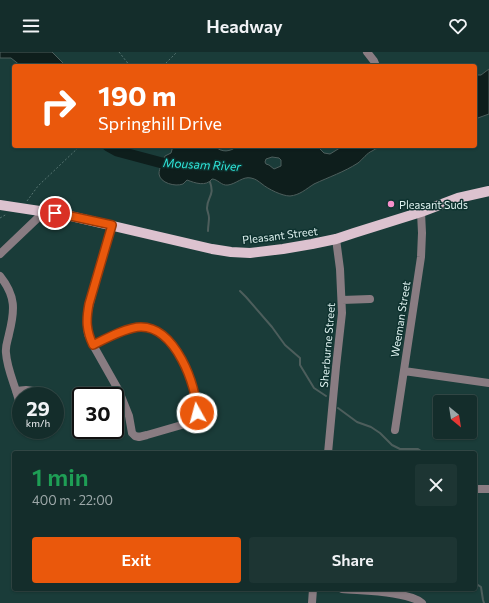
<!DOCTYPE html>
<html lang="en">
<head>
<meta charset="utf-8">
<style>
  body { margin:0; font-family:Commissioner,sans-serif; background:#1d3533; color:#f1f3f6; height:100vh; display:flex; flex-direction:column; font-size:15px; white-space:nowrap }
  * { box-sizing:border-box; margin:0 }
  p { font-size:13px; color:#9da8a9 }
  .icon { flex:none; width:22px; height:22px; fill:none; stroke:currentColor; stroke-width:2; stroke-linecap:round; stroke-linejoin:round }
  .map { position:relative; flex:1; overflow:hidden }
  .drawer { position:absolute; left:12px; top:399px; width:465px; height:140px; display:flex; flex-direction:column; background:#142d2b; border-radius:4px; box-shadow:0 1px 3px #0004,0 0 0 1px #334947 }
  .drawer>* { flex:none }
  .guide { position:absolute; left:12px; top:12px; width:465px; height:84px; border-radius:4px; box-shadow:0 1px 3px #0004,0 0 0 1px #334947; background:#ea580c; color:#fff; overflow:hidden }
  .needle { width:26px; rotate:150deg }
  .tools { position:absolute; left:433px; top:343px; display:grid; gap:8px }
  .tools a { display:grid; place-items:center; width:44px; height:44px; border-radius:4px; background:#142d2b; box-shadow:0 1px 3px #0004,0 0 0 1px #334947; font-size:20px }
  .speed { position:absolute; left:12px; top:335px; display:flex; gap:8px; font-size:20px; font-weight:700; text-align:center }
  .speed>* { display:grid; place-content:center; width:52px; height:52px; border-radius:50%; background:#142d2b; box-shadow:0 1px 3px #0004,0 0 0 1px #334947; line-height:1 }
  .speed small { font-size:10px; font-weight:400 }
  .speed .limit { border:2px solid #111; border-radius:6px; background:#fff; color:#111 }
  .pin { position:absolute; display:grid; place-items:center; width:34px; height:34px; color:#fff; margin:-17px; border:2px solid #fff; border-radius:50%; box-shadow:0 1px 4px #0007 }
  .me { position:absolute; width:44px; margin:-22px; rotate:353deg; stroke-linejoin:round; filter:drop-shadow(0 0 3px #0008) }
  .turn { display:flex; align-items:center; gap:14px; height:84px; padding:0 20px; font-size:18px }
  .turn .icon { width:52px; height:52px; stroke-width:2.5 }
  .turn b { display:block; font-size:28px; line-height:34px }
  .round { display:grid; place-items:center; flex:none; width:42px; height:42px; border-radius:4px; background:#1d3533 }
  .summary { display:flex; align-items:center; justify-content:space-between; height:68px; padding:0 20px }
  h1 { font-size:24px; font-weight:600; line-height:30px; color:#1e9e55 }
  .cta { display:flex; gap:8px; margin-top:auto; padding:8px 20px }
  .cta a { flex:1; height:46px; border-radius:4px; background:#ea580c; color:#fff; font-size:16px; font-weight:600; line-height:46px; text-align:center }
  .cta a+a { background:#1d3533; color:#f1f3f6 }
  header { display:flex; justify-content:space-between; align-items:center; height:52px; padding:0 20px; background:#142d2b; font-size:18px; font-weight:600 }
  .map>svg:first-child { display:block }
  .water { fill:#0e1e1c; stroke:#4d5e5c; fill-rule:evenodd }
  .lines { fill:none; stroke-linecap:round; stroke-linejoin:round }
  .stream { stroke:#4d5e5c; stroke-width:2 }
  .river { stroke:#0e1e1c; stroke-width:11 }
  .path { stroke:#567471; stroke-width:1; stroke-dasharray:2 2; stroke-linecap:butt }
  .minor { stroke:#897c82; stroke-width:8 }
  .major { stroke:#dcc2cf; stroke-width:10 }
  .route-casing { stroke:#983908; stroke-width:10 }
  .route { stroke:#ea580c; stroke-width:7 }
  .poi-dot { fill:#f890cb; stroke:#0e322f; stroke-width:1.5 }
  .labels { text-anchor:middle; dominant-baseline:central; stroke-width:3; stroke-linejoin:round; paint-order:stroke }
  .poi-label { font-size:11px; fill:#dff2f0; stroke:#0e322f; text-anchor:start }
  .street-label { font-size:11px; fill:#dff2f0; stroke:#0e322f }
  .water-label { font-size:12px; font-style:italic; fill:#2fe5d9; stroke:#0e322f }
</style>
</head>
<body>
<header><svg class="icon" aria-label="menu" viewBox="0 0 24 24"><path d="M4 6h16M4 12h16M4 18h16"/></svg>Headway<svg class="icon" aria-label="heart" viewBox="0 0 24 24"><path d="M12 20l-8-8c-3-5 5-10 8-4 3-6 11-1 8 4z"/></svg></header>
<div class="map">
<svg width="489" height="551" viewBox="0 0 489 551">
  <rect width="100%" height="100%" fill="#1a3c39"/>
  <path class="water" d="M0,0h52l14,14h-45l-10,-8h-11z
    M489,17v45l-14,5v-45l1,1h5z
    M173,94h42c6,7 16,6 22,0h80l7,7 6,1 13,-8h44c-5,1 -11,2 -15,5 -5,2 -9,8 -14,12 -14,9 -29,14 -44,21 -8,5 -14,11 -24,12 -8,0 -22,-7 -28,-12 -4,-3 -6,-5 -11,-6 -8,-2 -15,6 -23,7 -7,1 -10,-6 -16,-6 -6,8 -17,4 -25,1 -1,1 -3,3 -4,4 -8,3 -23,-1 -24,-10 0,-6 4,-13 6,-18l6,-3zM272,105l7,1 2,2v6l-7,3 -5,-4 -3,-1 -1,-2 1,-3z"/>
  <g class="lines">
    <path class="stream" d="M208,179c0,-5 1,-9 1,-13 0,-4 -2,-7 -2,-10 0,-11 8,-12 3,-26
      M240,239l6,6 26,30 13,18 15,13v7l14,23 12,8
      M338,356l19,14 14,5 9,6 12,12 8,4h18l6,4
      M475,531l6,4 2,13 1,3"/>
    <path class="river" d="M108,94l9,5 45,12 15,2"/>
    <path class="path" d="M119,0l11,14
      M163,14l14,-14
      M27,149l11,-15 42,-40
      M0,166l7,-4"/>
    <path class="minor" d="M367,0l7,9 2,5
      M0,202l44,-42
      M0,224c16,20 15,34 9,58 -1,6 -4,12 -3,19 1,16 9,32 13,48
      M342,248l28,-1
      M93,293c12,-6 35,-19 49,-18 8,0 16,4 22,9 18,17 28,42 32,66 1,7 2,15 -4,20l-45,13 -8,2 -4,-1 -3,-3 -3,-17 -10,-25 -26,-46 -5,-11 -1,-7v-12l6,-24 19,-66
      M404,319l85,12
      M16,339l10,-1 16,2
      M395,378l26,-173 1,-24 -1,-21
      M328,401l8,-86 6,-54 -2,-44 -4,-30
      M475,437h14
      M342,537c20,2 65,2 80,14
      M312,551l1,-14"/>
    <path class="major" d="M0,153l66,10 146,34 19,3 19,1 33,-4 29,-5 24,-5 18,-6 67,-21 37,-14 31,-7"/>
  </g>
  <g class="lines">
    <g class="route-casing">
      <path id="route" d="M55,161l11,2 46,10 -23,79c-3,16 -3,26 4,41 12,-6 34,-18 48,-18 34,0 56,58 56,86"/>
    </g>
    <use href="#route" class="route"/>
  </g>
  <circle class="poi-dot" cx="391" cy="152" r="4"/>
  <g class="labels">
    <g class="poi-label">
      <text x="399" y="152">Pleasant Suds</text>
    </g>
    <g class="street-label">
      <text transform="translate(280 183) rotate(-7)">Pleasant Street</text>
      <text transform="translate(400 267) rotate(-81)">Weeman Street</text>
      <text transform="translate(327 293) rotate(-85)">Sherburne Street</text>
    </g>
    <g class="water-label">
      <text transform="translate(202 112) rotate(3)">Mousam River</text>
    </g>
  </g>
</svg>
<div class="tools">
<a><svg class="needle" viewBox="-14 -14 28 28"><path d="M0-13l5 13h-10z" fill="#e53935"/><path d="M0 13l5-13h-10z" fill="#9da8a9"/></svg></a>
</div>
<div class="speed"><div>29<small>km/h</small></div><div class="limit">30</div></div>
<div class="pin" style="left:55px;top:161px;background:#d93025"><svg class="icon" aria-label="arrive" viewBox="0 0 24 24"><path d="M6 21V4h12l-3 4 3 4H6"/></svg></div>
<svg class="me" style="left:197px;top:361px" viewBox="-20 -20 40 40"><circle r="17" fill="#ea580c" stroke="#fff" stroke-width="3"/><path d="M0-11L8 9 0 5-8 9z" fill="#fff"/></svg>
<div class="guide">
<div class="turn"><svg class="icon" aria-label="right" viewBox="0 0 24 24"><path d="M7 20v-9h11M14 6l5 5-5 5"/></svg><div><b>190 m</b>Springhill Drive</div></div>
</div>
<section class="drawer">
<div class="summary"><div><h1>1 min</h1><p>400 m · 22:00</p></div><a class="round"><svg class="icon" aria-label="close" viewBox="0 0 24 24"><path d="M6 6l12 12M18 6L6 18"/></svg></a></div>
<div class="cta"><a>Exit</a><a>Share</a></div>
</section>
</div>
</body>
</html>
